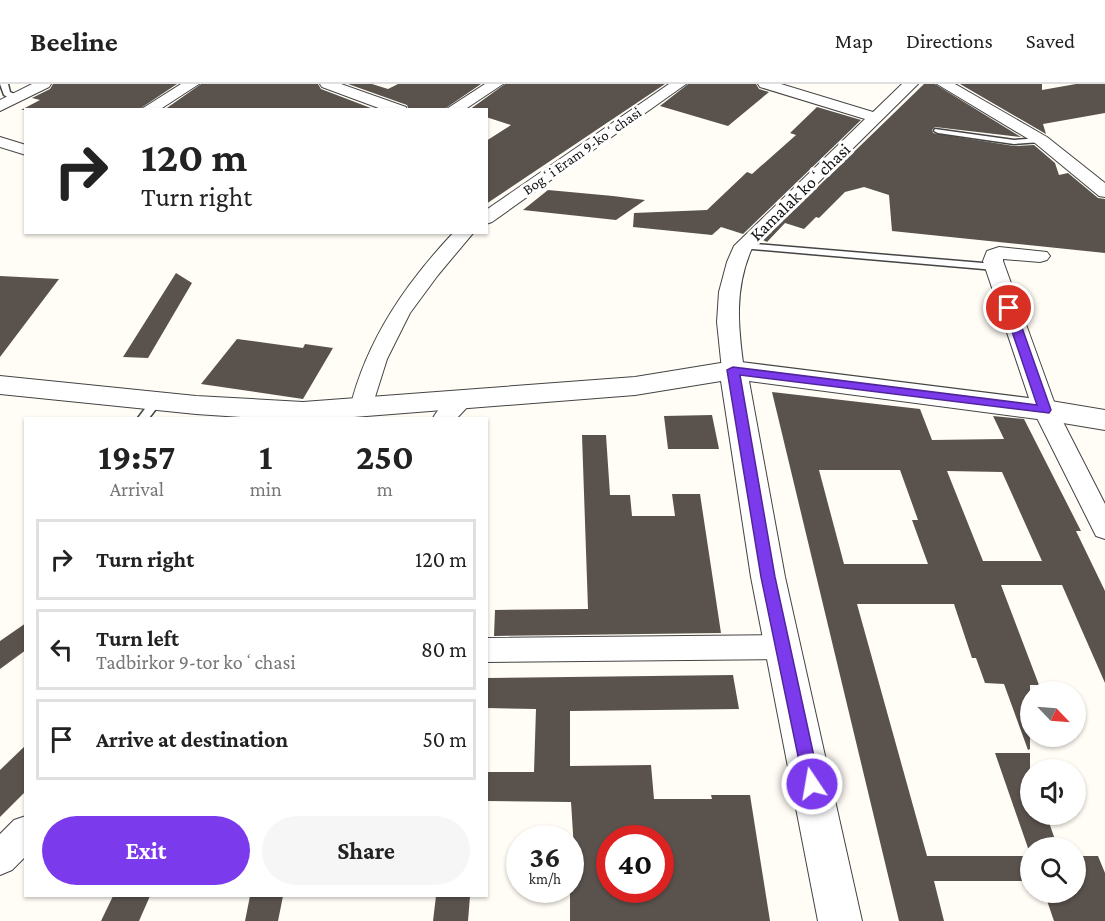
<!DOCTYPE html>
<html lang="en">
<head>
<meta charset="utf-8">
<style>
  body { margin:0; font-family:"Crimson Pro",serif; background:#f6f6f6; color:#222; height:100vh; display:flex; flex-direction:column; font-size:22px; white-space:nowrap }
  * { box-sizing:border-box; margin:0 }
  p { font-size:20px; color:#767676 }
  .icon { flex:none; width:33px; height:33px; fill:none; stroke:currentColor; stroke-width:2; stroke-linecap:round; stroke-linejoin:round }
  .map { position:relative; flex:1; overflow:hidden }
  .side { position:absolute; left:24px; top:333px; width:464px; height:480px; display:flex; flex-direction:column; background:#fff; border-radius:0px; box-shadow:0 2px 4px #0004 }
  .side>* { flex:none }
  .hud { position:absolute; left:24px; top:24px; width:464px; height:126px; border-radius:0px; box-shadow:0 2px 4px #0004; background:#fff; color:#222; overflow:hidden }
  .needle { width:39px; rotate:115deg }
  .tools { position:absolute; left:1020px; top:597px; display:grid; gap:12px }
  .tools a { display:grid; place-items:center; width:66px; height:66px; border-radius:50%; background:#fff; box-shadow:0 2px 4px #0004; font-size:30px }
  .speed { position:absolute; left:506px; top:741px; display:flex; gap:12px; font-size:30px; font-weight:700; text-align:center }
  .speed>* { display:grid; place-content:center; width:78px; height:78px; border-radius:50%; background:#fff; box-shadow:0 2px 4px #0004; line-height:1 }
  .speed small { font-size:15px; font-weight:400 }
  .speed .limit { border:9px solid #d22; background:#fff; color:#111 }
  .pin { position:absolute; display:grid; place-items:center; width:51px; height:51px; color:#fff; margin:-26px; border:3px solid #fff; border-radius:50%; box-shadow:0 2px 6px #0007 }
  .me { position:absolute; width:66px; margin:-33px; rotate:348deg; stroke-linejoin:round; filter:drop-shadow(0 0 4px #0008) }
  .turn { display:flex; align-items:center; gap:21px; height:126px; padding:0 18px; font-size:27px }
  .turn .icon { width:78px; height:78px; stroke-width:2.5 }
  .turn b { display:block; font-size:42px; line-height:51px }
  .eta { display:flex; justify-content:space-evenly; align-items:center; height:102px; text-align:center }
  .eta b { font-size:36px; font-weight:700; line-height:42px }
  .button { display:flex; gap:12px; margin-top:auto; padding:12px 18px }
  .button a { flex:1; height:69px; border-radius:36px; background:#7c3aed; color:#fff; font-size:24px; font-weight:700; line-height:69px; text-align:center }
  .button a+a { background:#f6f6f6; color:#222 }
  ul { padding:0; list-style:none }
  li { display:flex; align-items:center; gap:18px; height:81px; margin:0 12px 9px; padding:0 6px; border:3px solid #e0e0e0; border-radius:0px }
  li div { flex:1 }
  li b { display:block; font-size:22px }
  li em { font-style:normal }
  header { display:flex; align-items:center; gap:36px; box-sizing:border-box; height:84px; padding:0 30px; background:#fff; border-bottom:2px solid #e0e0e0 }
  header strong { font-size:28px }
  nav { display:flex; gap:33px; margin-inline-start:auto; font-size:21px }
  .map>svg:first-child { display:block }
  .building { fill:#5a524d; fill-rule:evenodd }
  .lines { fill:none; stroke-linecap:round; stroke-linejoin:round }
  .service-casing { stroke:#444; stroke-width:3 }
  .minor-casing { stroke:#444; stroke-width:2 }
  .tertiary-casing { stroke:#444; stroke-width:2 }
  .service { fill:#fff; fill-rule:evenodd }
  .minor { fill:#fff; fill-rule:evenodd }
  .tertiary { fill:#fff; fill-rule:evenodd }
  .route { fill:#7c3aed; stroke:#51269a; stroke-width:1.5 }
  .labels { text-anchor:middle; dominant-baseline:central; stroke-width:6; stroke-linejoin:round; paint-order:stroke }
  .far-street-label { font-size:15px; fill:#111; stroke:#fff }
  .street-label { font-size:18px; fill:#111; stroke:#fff }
</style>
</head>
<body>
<header>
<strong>Beeline</strong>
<nav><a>Map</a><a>Directions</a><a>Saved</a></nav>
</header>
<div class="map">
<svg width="1105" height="837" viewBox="0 0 1105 837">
  <rect width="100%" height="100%" fill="#fffdf5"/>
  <path class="building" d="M53,0h124l-39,26h-117l19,-10 -8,-2 18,-9z
    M201,0h117l3,5 55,21h-212z
    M348,0h24l16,5 10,-5h83l-38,26h-34l-2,-5z
    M505,0h160l-179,120v-63l25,-16 -25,-8v-7h-17z
    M688,0h68l3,5 10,3 -41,34 -68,-20z
    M924,0h11l86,53 -86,-10 -3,3 1,3 81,13 20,-1 21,18 4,12 9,-2 30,25 7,1v54l-213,-22 -3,-36 -25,-8 -19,5 -26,26 -3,-1 -12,12 -19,-6 -18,19 -4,-2z
    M960,0h82v6l34,-6h29v29l-62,11 3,10z
    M817,23l44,13 -118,114 -22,-7 -9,8 -79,-8 1,-14 73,-3 40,-38 5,2 44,-39 -6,-2z
    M548,106l65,6 32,4 -29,20 -93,-10z
    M176,189l16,10 -44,75 -25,-1z
    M0,192l59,3 -59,78z
    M237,255l66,9 2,-4 28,4 -30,51 -102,-15z
    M772,308l148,17 12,31 72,-1 -11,-23 31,3 57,112h-5l29,60v92l-43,-98h-61l38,100h-9v64l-2,1 -24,-66 -19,-1 -9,-25h-4l-18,-54h-97l70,252h103v25h-96l10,40h-45zM819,386h81l18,50h-6l16,44h-84zM947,387l55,1 40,89h-59z
    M712,331l7,34h-51l-4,-33z
    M582,351h24l4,60h20l2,21h43l-3,-22h28l21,139 -227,3 1,-26 93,-1z
    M26,539v27l-26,19v-28z
    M733,591l6,34 -169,2v55l81,-1 3,34h58l-1,-4h39l20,126h-200v-72h4l-3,-47 -85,-1v-29h48l2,-63 -50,-1v-30zM609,754h51v52h-51z
    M26,661v46l-26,26v-47z
    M995,669h35v61h16l12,34h-30z
    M1076,772h22l7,17v48h-51l-10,-29h32z
    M113,812h37l-11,25h-38z
    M250,812h33l-5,25h-33z
    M436,812h34l-2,25h-35z"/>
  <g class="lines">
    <g class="service-casing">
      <path id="service" d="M0,0h8l2,8 9,4v4h-6l-9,-5z
        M935,45l79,11 27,-2 4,2 -4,2 -27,2 -76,-11 -4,-2z
        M744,159l251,21 5,3 -5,3 -254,-22v-4z
        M157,313l5,4 -13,17h-11l15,-20z"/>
    </g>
    <g class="minor-casing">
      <path id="minor" d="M32,0h19l-2,3 -49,24v-11z
        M181,0h18l-40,26h-19z
        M320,0h21l65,23 1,3h-23l-62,-23z
        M485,0h18l-39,26h-19z
        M669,0h17l-194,138 -6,2v-14z
        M758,0h23l92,28 29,-28h16l-166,164c-18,41 -14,79 -8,122l-3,5 -8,2 -8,-2 -3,-5 -5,-48 2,-30 8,-30 7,-16 131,-127 -105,-32z
        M937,0h18l92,53 58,46v14l-6,-1 -64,-53z
        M0,53l26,8v10l-26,-8z
        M454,148h20l-36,43 -28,38 -23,46 -17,54 -8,3 -8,-3 -4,-5c17,-69 56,-125 104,-176z
        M999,163l48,5 3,4 -3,4 -7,2 -37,-3v2l54,149 48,94v35l-9,-3 -63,-126 -50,-149 4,-10z
        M462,309l8,3 3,5 -16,17h-24c5,-10 17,-21 29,-25z
        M783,551l10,3 5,9 -5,9 -10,3 -297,3v-24z
        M26,732v40l-14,14 -12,5v-41l14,-14z"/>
    </g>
    <g class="tertiary-casing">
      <path id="tertiary" d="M733,277l312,39 60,10v20l-60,-10 -296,-39 36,196 77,344h-44l-67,-344 -30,-196 -86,14 -294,23h-84l-61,-4 -196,-20v-18l196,20 107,6 332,-25z"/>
    </g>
    <use href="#service" class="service"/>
    <use href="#minor" class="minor"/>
    <use href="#tertiary" class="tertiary"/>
  </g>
  <path class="route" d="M1009,221l6,3 36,102 -2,3 -309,-38 35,202 45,207 -2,6 -6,2 -7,-2 -44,-213 -34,-207 6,-3 304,38 -33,-97z"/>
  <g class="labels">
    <g class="far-street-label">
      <text transform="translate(582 67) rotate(-35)">Bogʻi Eram 9-koʻchasi</text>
    </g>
    <g class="street-label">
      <text transform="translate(800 108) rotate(-44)">Kamalak koʻchasi</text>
    </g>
  </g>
</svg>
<div class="tools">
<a><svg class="needle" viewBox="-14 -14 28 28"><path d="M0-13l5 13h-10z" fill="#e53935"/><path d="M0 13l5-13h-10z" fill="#767676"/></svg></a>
<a><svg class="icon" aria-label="sound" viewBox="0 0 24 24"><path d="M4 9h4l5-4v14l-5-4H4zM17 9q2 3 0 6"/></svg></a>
<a><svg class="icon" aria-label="search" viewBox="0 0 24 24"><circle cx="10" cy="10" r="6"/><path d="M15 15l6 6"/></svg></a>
</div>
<div class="speed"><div>36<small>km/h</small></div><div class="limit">40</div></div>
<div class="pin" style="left:1009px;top:224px;background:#d93025"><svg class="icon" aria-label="arrive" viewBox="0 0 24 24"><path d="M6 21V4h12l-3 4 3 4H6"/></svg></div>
<svg class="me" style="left:812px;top:700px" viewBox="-20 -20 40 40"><circle r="17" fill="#7c3aed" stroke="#fff" stroke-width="3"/><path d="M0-11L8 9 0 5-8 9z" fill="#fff"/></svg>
<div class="hud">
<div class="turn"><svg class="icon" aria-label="right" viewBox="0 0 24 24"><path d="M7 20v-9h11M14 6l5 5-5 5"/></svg><div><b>120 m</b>Turn right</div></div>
</div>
<section class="side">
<div class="eta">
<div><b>19:57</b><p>Arrival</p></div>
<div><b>1</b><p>min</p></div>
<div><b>250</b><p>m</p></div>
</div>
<ul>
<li><svg class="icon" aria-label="right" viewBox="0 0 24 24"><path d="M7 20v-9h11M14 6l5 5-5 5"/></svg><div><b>Turn right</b></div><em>120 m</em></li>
<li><svg class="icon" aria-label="left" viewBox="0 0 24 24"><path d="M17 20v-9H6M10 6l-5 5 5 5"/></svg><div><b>Turn left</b><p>Tadbirkor 9-tor koʻchasi</p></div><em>80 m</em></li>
<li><svg class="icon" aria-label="arrive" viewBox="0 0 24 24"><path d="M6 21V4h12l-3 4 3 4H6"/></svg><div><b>Arrive at destination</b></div><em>50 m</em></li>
</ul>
<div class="button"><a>Exit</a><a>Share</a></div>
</section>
</div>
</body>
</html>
